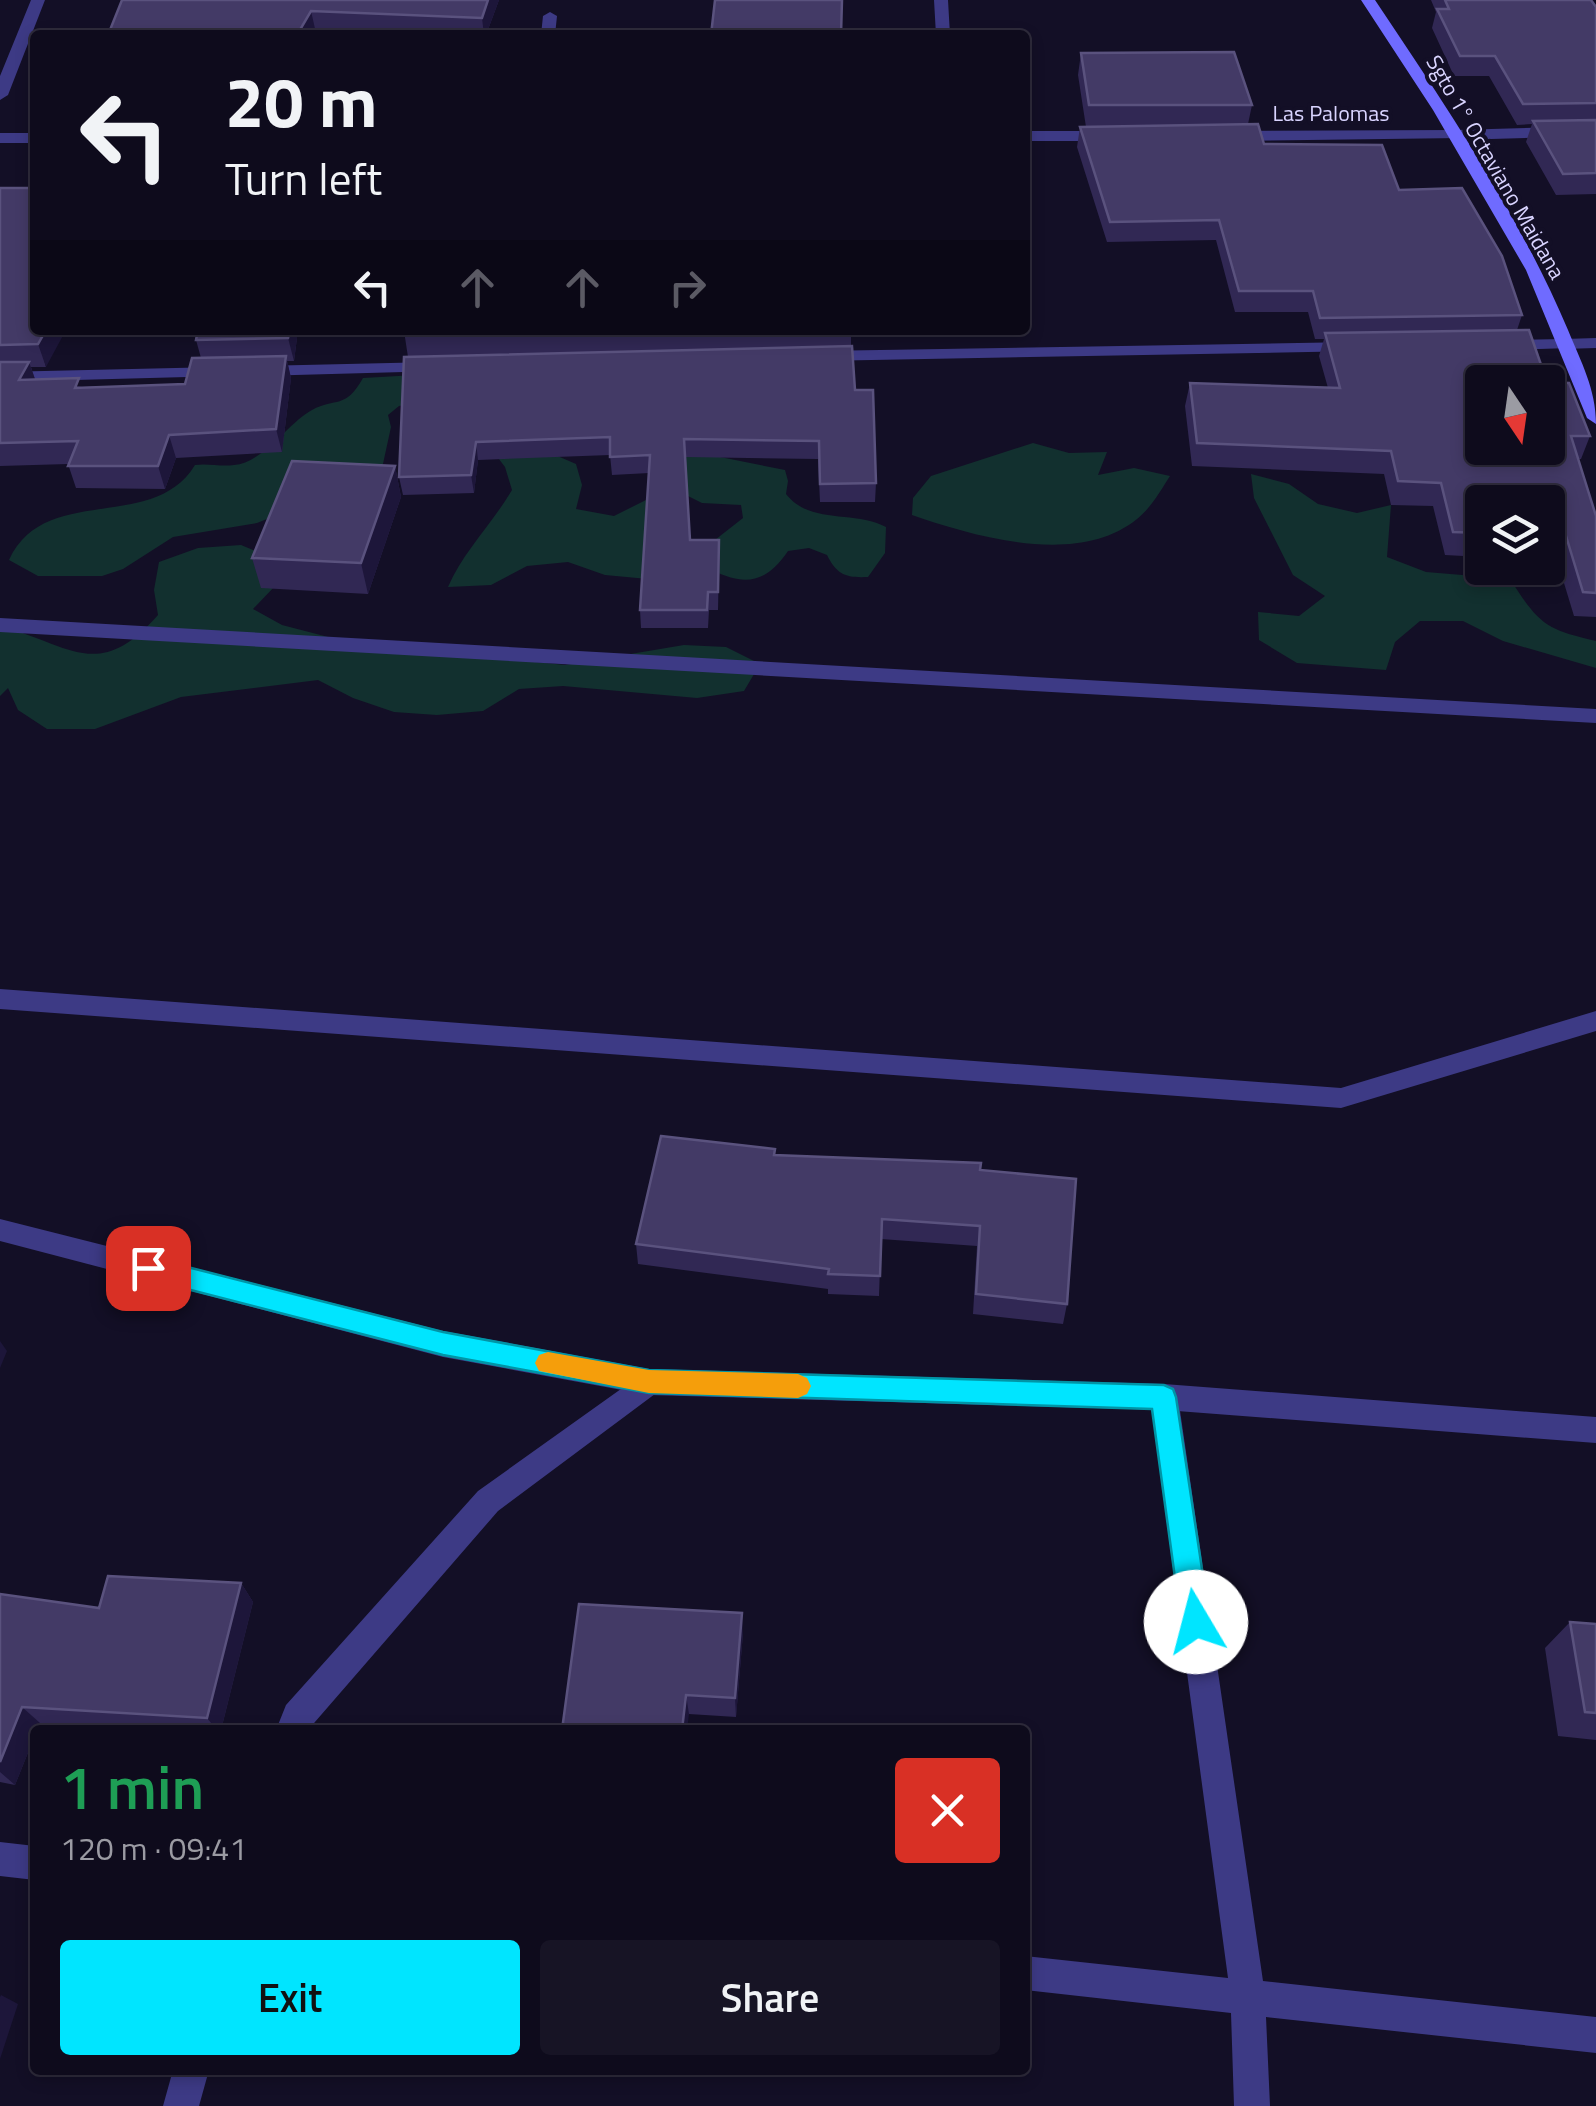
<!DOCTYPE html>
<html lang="en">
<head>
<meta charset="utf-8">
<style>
  body { margin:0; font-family:"Titillium Web",sans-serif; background:#171425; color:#f1f3f6; height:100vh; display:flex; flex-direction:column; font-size:38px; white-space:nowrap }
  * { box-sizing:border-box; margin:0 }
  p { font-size:32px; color:#9b9ba3 }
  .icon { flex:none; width:55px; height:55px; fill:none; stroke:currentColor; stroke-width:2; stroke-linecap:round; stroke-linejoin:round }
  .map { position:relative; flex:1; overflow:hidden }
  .drawer { position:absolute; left:30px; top:1725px; width:1000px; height:350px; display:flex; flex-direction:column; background:#0e0b1c; border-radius:10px; box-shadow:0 5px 15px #0003,0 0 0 2px #2e2b3b }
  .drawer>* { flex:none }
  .guide { position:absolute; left:30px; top:30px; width:1000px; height:305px; border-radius:10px; box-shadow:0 5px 15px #0003,0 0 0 2px #2e2b3b; background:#0e0b1c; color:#f1f3f6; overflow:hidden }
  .needle { width:65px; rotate:167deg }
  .tools { position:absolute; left:1465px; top:365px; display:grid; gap:20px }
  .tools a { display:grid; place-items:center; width:100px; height:100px; border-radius:10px; background:#0e0b1c; box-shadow:0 5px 15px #0003,0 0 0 2px #2e2b3b; font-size:50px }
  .pin { position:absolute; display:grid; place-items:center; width:85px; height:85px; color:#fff; margin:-42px; border-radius:20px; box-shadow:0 5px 15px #0006 }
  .me { position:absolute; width:110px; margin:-55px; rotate:352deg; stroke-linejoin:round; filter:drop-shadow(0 0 8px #0008) }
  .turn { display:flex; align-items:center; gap:35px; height:210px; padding:0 30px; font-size:45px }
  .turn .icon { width:130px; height:130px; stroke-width:2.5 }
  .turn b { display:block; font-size:70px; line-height:85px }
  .lanes { display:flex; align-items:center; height:95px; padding:0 30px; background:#0003; justify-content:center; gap:50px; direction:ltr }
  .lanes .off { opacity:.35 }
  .round { display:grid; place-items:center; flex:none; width:105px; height:105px; border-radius:10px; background:#171425 }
  .headline { display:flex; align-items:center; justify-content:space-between; height:170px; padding:0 30px }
  h1 { font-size:60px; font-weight:600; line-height:75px; color:#1e9e55 }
  .primary-button { display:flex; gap:20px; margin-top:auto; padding:20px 30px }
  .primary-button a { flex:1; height:115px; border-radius:10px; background:#00e5ff; color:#111; font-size:40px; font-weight:600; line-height:115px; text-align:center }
  .primary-button a+a { background:#171425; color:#f1f3f6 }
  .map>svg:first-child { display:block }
  .green { fill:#12302f }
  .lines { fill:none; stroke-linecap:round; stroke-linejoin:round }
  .service { fill:#3d3a85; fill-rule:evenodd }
  .minor { fill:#3d3a85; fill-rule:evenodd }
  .secondary { fill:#6f6bff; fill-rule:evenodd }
  .wall { fill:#312854 }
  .shaded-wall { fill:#1d163a }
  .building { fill:#433a66; stroke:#5a527e; stroke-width:2.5 }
  .route { fill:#00e5ff; stroke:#0095a6; stroke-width:2.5 }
  .slow { fill:#f59e0b }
  .labels { text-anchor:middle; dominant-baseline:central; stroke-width:8; stroke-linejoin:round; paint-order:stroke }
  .far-street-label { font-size:22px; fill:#d9d4ff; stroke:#130f26 }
</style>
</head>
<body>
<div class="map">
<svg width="1596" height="2106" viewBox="0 0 1596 2106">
  <rect width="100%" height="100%" fill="#130f26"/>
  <path class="green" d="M416,375l23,23 -40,8 -11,9 3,12 -10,46 -124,50 -84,14 -50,32 -21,7h-64l-29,-16c36,-78 144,-26 186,-95 13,-2 26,2 39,0 29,-2 55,-43 78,-55 24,-13 33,0 51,-32z
    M1033,443l36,10 38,-1 -9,23 36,-7 36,8c-9,14 -19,32 -33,43 -59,48 -161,18 -225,-4l1,-17 18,-22z
    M489,446l57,5 30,13 6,21 -6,24 38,7 32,-16 35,-7 4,-43 100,20 3,11 -2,13c24,31 68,16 100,33l-1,26 -17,24c-22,1 -31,-2 -41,-22l-18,-7 -21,3c-21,31 -42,36 -76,19l-6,-23 37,-29 -2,-13 -39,-2 -20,-10 -34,86 -43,-4 -37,-13 -41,4 -36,19 -43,2c15,-35 44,-63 64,-97l-7,-23z
    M1251,474l38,10 29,20 39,9 34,-8 -4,52 39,15 84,7c29,45 35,50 86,62v27l-93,-27 -40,-20h-43l-25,21 -9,28 -89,-7 -38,-23 -1,-28 41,4 26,-20 -32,-21 -39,-77z
    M241,545l31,13 4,27 -23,24 29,16 73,19 210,21 119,-20 42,2 34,17 -16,27 -47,7 -134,-12 -44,3 -36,22 -46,4 -43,-3 -41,-14 -35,-18 -137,17 -86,32h-48l-29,-19 -10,-22 -8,8v-70c71,19 98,57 158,-11l-4,-25 5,-28 39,-14z"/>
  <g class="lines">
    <path class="service" d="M934,0h14l2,35h-14z
      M550,12l7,4 -2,19h-14l2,-19z
      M1596,126v10l-140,4 -8,-5 8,-5z
      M1596,338v10l-32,1 -9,-5 9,-5z
      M0,618l1596,91v14l-1596,-91z
      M0,989l1341,99 255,-77v20l-255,77 -1341,-99z
      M0,1219l443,112 206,38 515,15 432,33v26l-432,-33 -515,-15 -206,-38 -443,-116z"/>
    <path class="minor" d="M31,0h14l-37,95 -8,5v-24z
      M1456,130l5,2v6l-231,3 -8,-5 8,-5z
      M1025,131h85l8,5 -8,5h-85z
      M0,133h35v10h-35z
      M1564,339l9,5 -3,4 -66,2 -9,-5 9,-5z
      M1354,342l6,1v8l-541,10 -9,-5 9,-5z
      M434,362l9,5 -3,4 -181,5 -9,-5 9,-5z
      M219,367l9,5 -3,4 -225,6v-10z
      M649,1369l10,4 4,9 -4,9 -161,120 -190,219h-32l10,-25 192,-214z
      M1164,1384l10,4 4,9 85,584 333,36v36l-330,-36 4,89h-36l-3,-93 -206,-23v-34l203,22 -78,-581 4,-9z
      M0,1842l35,4v34l-35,-4z
      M173,2070h36l-10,36h-36z"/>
    <path class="secondary" d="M1361,0h14c71,106 143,212 193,330 13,32 28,59 28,94l-9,-6 -61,-148 -93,-160z"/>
  </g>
  <path class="wall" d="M122,0h377l-13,35h-105l-65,-2 -2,2h-206z
    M1431,0h160l5,7v187l-40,1 -30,-53 6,-18 -15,1 -28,-49h-35l-22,-48 4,-16z
    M1081,53l171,52 -4,19 16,20 135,46 123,125 -5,15 31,52 42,54 -9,23h-3l18,57v101l-22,-1 -17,-56 -9,-1v-57h-66v55l-37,-2 -12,-49 -42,-1 -7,-31 -192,-8 -7,-60 5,-23 138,5 -9,-32 5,-17h-9l-7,-27h-73l-19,-72 -109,2 -30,-95 3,-20h6l-8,-52z
    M0,188l46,179h-15l4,12 47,8 103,-3 16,-26 -5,-18 2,-10h653v16l4,44 21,93 -1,19h-55l-2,-43 -132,-2 4,83h29l-1,70h-9l-1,18h-67l-1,-18 9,-137 -37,2 -2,-20 -132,5 -4,33 -71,2 -4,-18 9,-120 -4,-26 -106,-1 -4,31h-7l4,17 -9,74 -106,6 -11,31 -89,-1 -8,-24 -68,2z
    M395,466l6,31 -33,97 -107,-6 -9,-30z
    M775,1149v6l205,15 87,134 -4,20 -90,-10 4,-68 -96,-7 -2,57 -51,-2v-5l-190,-25 -2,-20z
    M241,1583l12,19 -32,128h-71l-110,-7 -5,7v5l-20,50 -15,-3v-188l99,14z
    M1570,1622l26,2v116l-38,-4 -13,-88z
    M743,1633l-7,84 -47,-3 -127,16z"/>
  <path class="shaded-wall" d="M488,0h11l-13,35h-2l-2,-17z
    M311,11l5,22 -2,2h-17z
    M46,330h20l-20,37 -8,-23z
    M290,330h8l-4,31 -6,-23z
    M286,356l5,22 -9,74 -6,-23z
    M29,362l8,23 -18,-5z
    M169,435l7,23 -11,31 -7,-23z
    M476,442l2,18 -4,33 -3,-18z
    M395,466l6,31 -33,97 -7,-31z
    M719,540l1,18 -2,52v-18z
    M0,1341l7,10 -7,17z
    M241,1583l12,19 -32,128h-4l-10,-12z
    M742,1613l1,20 -7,84 -1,-19z
    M686,1695l3,19 -2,16h-5z
    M22,1707l18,16 -3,7h-2v5l-20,50 -15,-13v-10z
    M1,1995l17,9 -18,55v-62z"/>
  <path class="building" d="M122,0h366l-6,18 -171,-7 -14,24h-189z
    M715,0h127l-1,35h-130z
    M1445,0h146l5,7v96l-73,1 -28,-48h-35l-23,-47h12z
    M1234,52l18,53h-163l-8,-52z
    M1596,120v53l-33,1 -30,-53z
    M1258,124l6,20 118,1 17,45 63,-2 40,68 20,59 -202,3 -7,-27h-74l-20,-71 -109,2 -30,-95z
    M0,188h35v142h11l-8,14 -38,1z
    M198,330h92l-2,8 -92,2z
    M404,330h206l-206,5z
    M1529,330l18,52h-65v66h66v-66l21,1 21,53h-19l25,80v77l-13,-1 -17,-56h-18v-34h-66v31l-29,-1 -12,-49 -43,-2 -7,-30 -194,-8 -7,-60 150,5 -15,-55z
    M852,346l3,44h18l3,93 -56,1 -1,-43 -135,-2 6,101h29l-1,52h-10l-1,18h-67l10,-155 -40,2v-20l-134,5 -5,33 -72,2 5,-120z
    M286,356l-10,73 -107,6 -11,31h-90l10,-25 -78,2v-81h29l-10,18 60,-2 -4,10 110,-4 7,-26z
    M292,461l103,5 -34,97 -109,-5z
    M661,1136l114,13 -1,6 207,8 -1,7 96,9 -9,125 -91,-10 4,-68 -98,-7 -2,57 -52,-2 1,-5 -193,-25z
    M108,1576l133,7 -34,135 -185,-11 -22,55v-168l99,14z
    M579,1604l163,9 -7,85 -49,-3 -4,35h-120z
    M1570,1622l26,2v89l-11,-1z"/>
  <path class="route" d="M148,1257l295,75 206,38 515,15 9,4 3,8 34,225 -5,10 -9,4 -10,-4 -5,-10 -29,-213 -503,-16 -206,-38 -295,-76 -9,-3 -4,-8 4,-7z"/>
  <path class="slow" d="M548,1352l101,18 149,4 9,4 4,8 -4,8 -9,4 -149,-5 -110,-22 -4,-8 4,-8z"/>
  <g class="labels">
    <g class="far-street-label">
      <text x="1331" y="113">Las Palomas</text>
      <text transform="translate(1496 167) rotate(60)">Sgto 1° Octaviano Maidana</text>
    </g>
  </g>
</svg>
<div class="tools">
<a><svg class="needle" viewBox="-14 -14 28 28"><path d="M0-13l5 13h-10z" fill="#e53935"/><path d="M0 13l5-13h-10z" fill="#9b9ba3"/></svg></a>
<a><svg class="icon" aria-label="layers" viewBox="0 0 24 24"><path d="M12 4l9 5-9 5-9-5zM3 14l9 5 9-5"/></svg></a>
</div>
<div class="pin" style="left:148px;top:1268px;background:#d93025"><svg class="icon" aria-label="arrive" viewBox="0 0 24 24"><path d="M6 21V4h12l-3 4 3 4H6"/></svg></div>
<svg class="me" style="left:1196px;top:1622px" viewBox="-20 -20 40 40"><circle r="19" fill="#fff"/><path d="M0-13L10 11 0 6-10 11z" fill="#00e5ff"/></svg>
<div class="guide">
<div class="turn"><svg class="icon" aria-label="left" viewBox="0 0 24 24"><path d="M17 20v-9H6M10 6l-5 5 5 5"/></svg><div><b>20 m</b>Turn left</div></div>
<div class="lanes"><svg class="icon" aria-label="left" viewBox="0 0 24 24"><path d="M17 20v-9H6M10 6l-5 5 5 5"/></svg><svg class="icon off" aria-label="ahead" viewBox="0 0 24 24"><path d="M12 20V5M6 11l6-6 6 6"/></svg><svg class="icon off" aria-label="ahead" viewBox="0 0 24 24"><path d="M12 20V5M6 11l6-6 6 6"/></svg><svg class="icon off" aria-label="right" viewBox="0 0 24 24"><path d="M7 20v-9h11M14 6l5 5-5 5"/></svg></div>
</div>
<section class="drawer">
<div class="headline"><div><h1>1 min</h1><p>120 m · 09:41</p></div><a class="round" style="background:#d93025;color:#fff"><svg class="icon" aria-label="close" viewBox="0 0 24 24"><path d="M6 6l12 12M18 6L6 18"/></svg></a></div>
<div class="primary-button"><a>Exit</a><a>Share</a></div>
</section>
</div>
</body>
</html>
